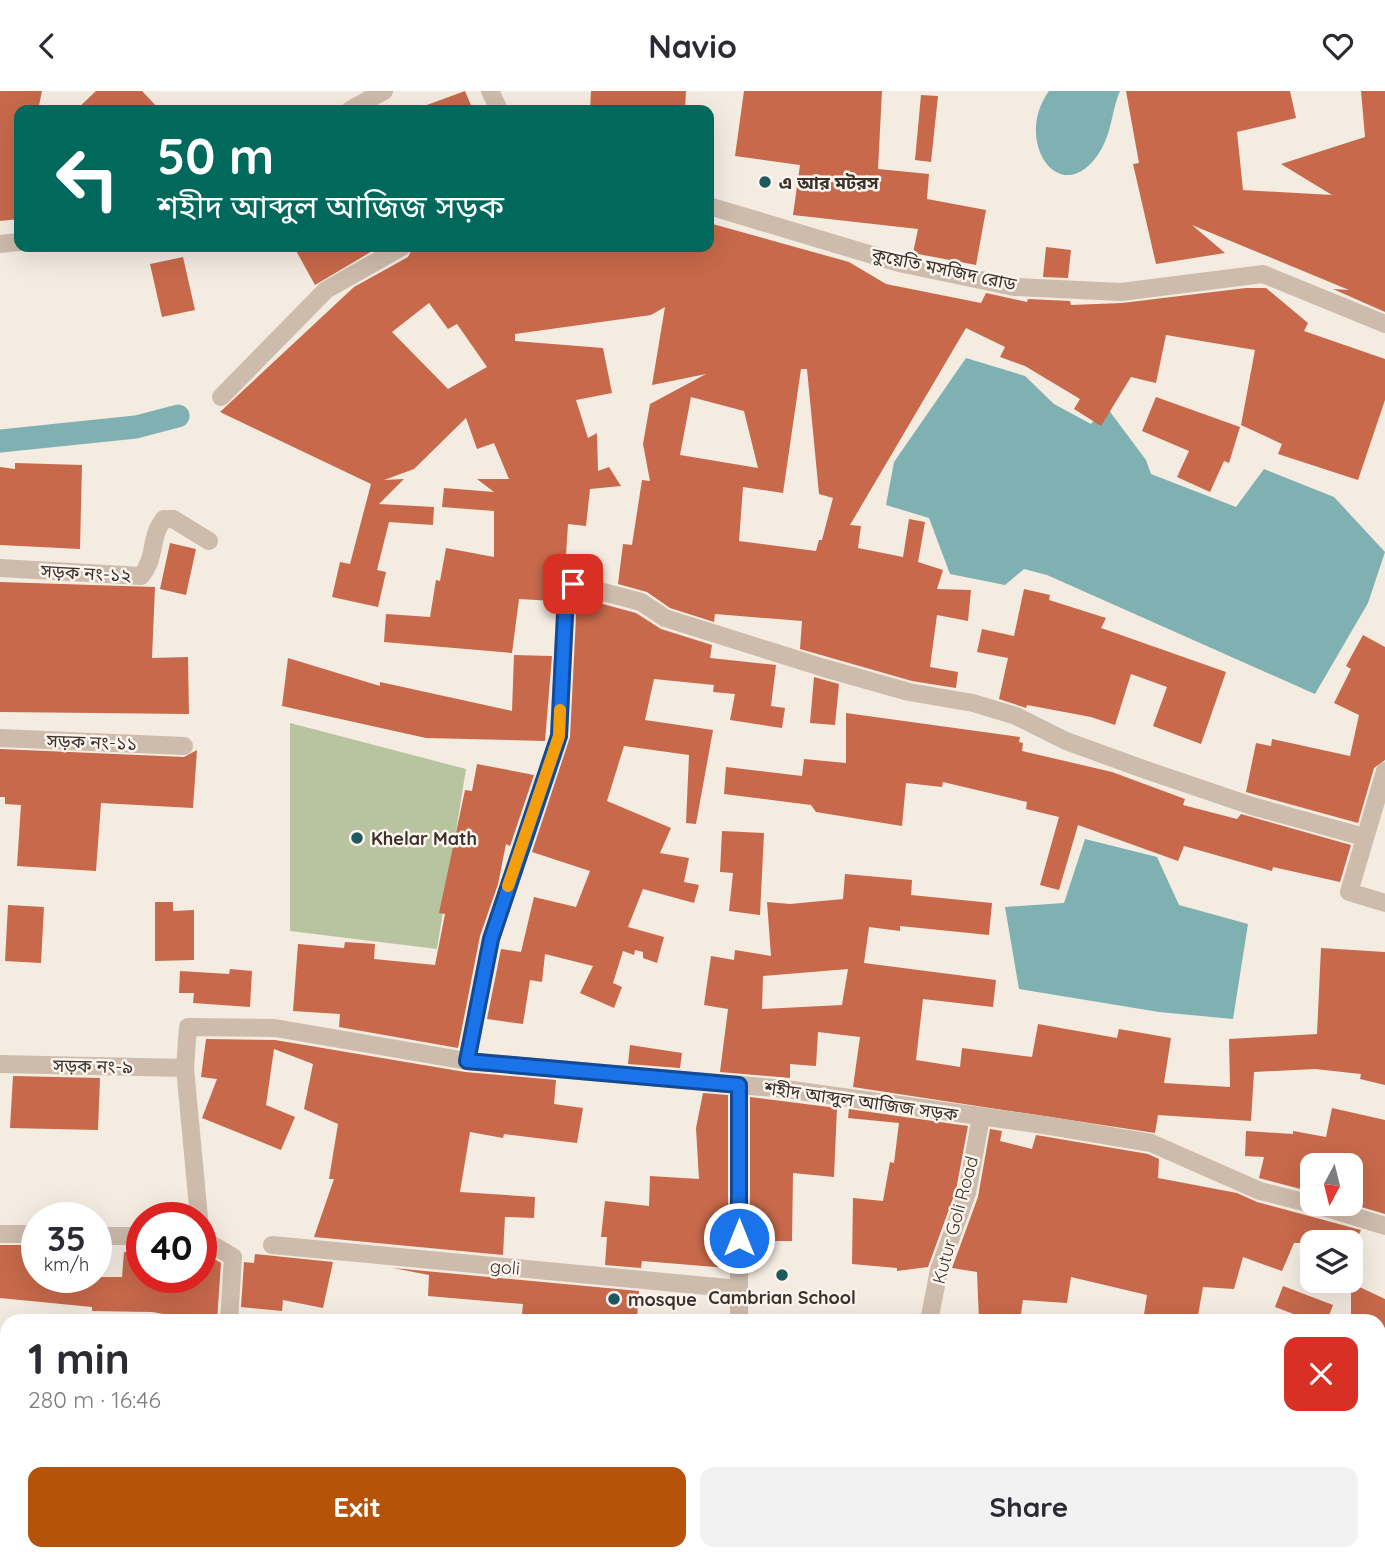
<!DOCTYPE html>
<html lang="en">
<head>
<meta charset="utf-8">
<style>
  body { margin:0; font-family:Quicksand,"Noto Sans Bengali",sans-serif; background:#f2f2f3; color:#2b2b33; height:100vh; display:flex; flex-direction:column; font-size:26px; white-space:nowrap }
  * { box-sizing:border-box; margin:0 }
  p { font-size:23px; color:#7c7c81 }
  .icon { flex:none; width:38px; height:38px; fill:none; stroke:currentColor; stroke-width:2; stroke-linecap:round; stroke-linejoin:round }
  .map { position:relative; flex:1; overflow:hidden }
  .panel { position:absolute; left:0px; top:1223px; width:1386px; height:247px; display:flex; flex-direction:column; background:#fff; border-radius:21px 21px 0 0; box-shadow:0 7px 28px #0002 }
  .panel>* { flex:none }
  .top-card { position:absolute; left:14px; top:14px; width:700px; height:147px; border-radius:14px; box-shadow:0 7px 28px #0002; background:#00695c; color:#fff; overflow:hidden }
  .needle { width:46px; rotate:187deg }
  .tools { position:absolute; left:1300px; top:1062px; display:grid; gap:14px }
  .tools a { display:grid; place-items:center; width:63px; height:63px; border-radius:14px; background:#fff; box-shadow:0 7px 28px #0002; font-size:35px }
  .speed { position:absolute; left:21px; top:1111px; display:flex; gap:14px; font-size:35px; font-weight:700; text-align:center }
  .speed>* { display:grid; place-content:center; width:91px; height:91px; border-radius:50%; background:#fff; box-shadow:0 7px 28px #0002; line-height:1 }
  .speed small { font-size:18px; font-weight:400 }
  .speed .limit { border:10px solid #d22; background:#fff; color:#111 }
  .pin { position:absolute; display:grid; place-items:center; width:60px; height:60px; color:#fff; margin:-30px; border-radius:14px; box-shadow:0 4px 10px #0006 }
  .me { position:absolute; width:77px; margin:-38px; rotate:0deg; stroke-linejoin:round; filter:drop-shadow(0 0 5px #0008) }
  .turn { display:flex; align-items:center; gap:24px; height:147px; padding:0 28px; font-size:32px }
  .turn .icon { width:91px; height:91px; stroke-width:2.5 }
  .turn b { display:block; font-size:49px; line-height:60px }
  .round { display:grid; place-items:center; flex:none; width:74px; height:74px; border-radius:14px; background:#f2f2f3 }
  .headline { display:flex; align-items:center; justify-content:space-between; height:119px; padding:0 28px }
  h1 { font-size:42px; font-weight:800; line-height:52px }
  .primary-button { display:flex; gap:14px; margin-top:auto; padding:14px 28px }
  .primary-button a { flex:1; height:80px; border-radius:14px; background:#b45309; color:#fff; font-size:28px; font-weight:800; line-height:80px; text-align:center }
  .primary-button a+a { background:#f2f2f3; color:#2b2b33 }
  header { display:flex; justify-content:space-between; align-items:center; height:91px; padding:0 28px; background:#fff; font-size:32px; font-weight:800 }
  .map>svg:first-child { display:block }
  .green { fill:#b8c4a0 }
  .water { fill:#7fb0b2 }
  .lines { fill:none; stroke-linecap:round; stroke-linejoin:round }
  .canal { stroke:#7fb0b2; stroke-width:23 }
  .building { fill:#c8694b; fill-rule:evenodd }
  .minor { stroke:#cdbbac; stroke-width:18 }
  .route-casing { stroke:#114b97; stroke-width:18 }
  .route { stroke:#1a73e8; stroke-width:12 }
  .slow { stroke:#f59e0b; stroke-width:12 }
  .poi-dot { fill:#1f5a5e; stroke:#fbf5ee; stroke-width:2.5 }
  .labels { text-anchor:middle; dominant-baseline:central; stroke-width:5; stroke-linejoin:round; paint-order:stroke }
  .poi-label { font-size:18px; font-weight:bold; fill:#3b302b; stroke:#fbf5ee; text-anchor:start }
  .street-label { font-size:18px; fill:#3b302b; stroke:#fbf5ee }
</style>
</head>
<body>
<header><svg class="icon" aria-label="back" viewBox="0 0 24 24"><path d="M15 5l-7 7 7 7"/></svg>Navio<svg class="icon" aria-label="heart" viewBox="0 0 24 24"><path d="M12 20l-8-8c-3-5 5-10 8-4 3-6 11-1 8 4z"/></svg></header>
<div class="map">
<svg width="1385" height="1469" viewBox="0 0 1385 1469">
  <rect width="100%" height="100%" fill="#f4ebe1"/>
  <path class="green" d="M290,632l176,46 -29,180 -147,-18z"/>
  <path class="water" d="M1049,0h71c-8,18 -8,39 -18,57 -38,67 -91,-5 -53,-57z
    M966,267l59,18 29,28 37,20 14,-19 41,55 5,14 85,33 28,-38 70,28 51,55 -17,51 -53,91 -268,-119 -23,-6 -19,16 -55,-11 -21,-56 -43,-13 8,-43z
    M1085,748l72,18 22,48 69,19 -15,95 -74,-7 -140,-23 -14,-82 59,-4z"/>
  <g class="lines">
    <path class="canal" d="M0,350l136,-14 42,-11"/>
  </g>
  <path class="building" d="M0,0h42l-4,19h-19v109l-19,2z
    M96,0h46l18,19h-84z
    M465,0l8,19h-56l-1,-1z
    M591,0h95l-1,19h-95z
    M744,0h138l-4,78 51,5 -2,25 59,11 -10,55 -63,-12 5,-24 -125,-14 7,-50 -65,-9z
    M1126,0h164l6,27 -59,14 6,58 89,5 -51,-31 84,-27 -4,-46h24v221l-52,-23 16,1 -157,-65 33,28 -69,11 -23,-100 6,-1z
    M921,4l17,1 -7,66 -16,-2z
    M709,132l140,39 37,22 95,19 5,-10 41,9 1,-3 42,2 1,4 51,-2 124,-15h20l42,35 -4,8 81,28v41l-27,80 -80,-26 4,-10 -41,-19 14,-75 -89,-15 -10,48 -25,-6 -30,49 -27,-17 6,-10 -55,-33 -25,-9 5,-10 -39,-19 -116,197 11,1 -3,22 45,9 6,-38 16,3 -7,40 25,8 -6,19 34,1 -3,31 -31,-6 -7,52 28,5 -2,16 -44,-7 -112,-32 2,-28 -87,-7 -1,8 -44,-14 -23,-16 -29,-8 5,-40 9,1 10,-65 8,1 -7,-37 7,-40 56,-30 -54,11 13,-78 -14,8 -136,19v7l88,7 9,45 -36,7 12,38 9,-5 1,38 11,-4 12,19 -31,3 -4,37 -18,-2 -2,31 5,5 -5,6 -1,9 -8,6 -3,20 -35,-2 -7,54 -128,-11 2,-28 44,3 6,-37 4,1 6,-33 48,9v-46l-52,-4 2,-19 50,4 -17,-13h32l-15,-36 -17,6 -11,-31 -52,51 -30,11 20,-1 -25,25 55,3 -1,18 -44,-3 -12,48 9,2 -8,35 -46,-10 8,-35 10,2 21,-80 -151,-72 134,-125 54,-30 5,-10h296zM429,212l19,26 9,-5 30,43 -39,22 -56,-57zM801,278h6l12,125 14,4 -11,42h-3l-3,11 -77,-10 4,-54 40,6zM691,306l53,14 14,57 -78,-13z
    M294,156h85l-64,38z
    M1046,156l25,3 -3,28 -25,-1z
    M183,166l12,53 -33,7 -12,-53z
    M1156,306l84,30 -11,36 -5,-2 -14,31 -33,-15 12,-26 -47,-20z
    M15,372l67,2 -2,84 -80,-4v-78l15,2z
    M170,452l26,6 -10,46 -26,-6z
    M0,491l155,5 -3,71 36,-1 1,57 -189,-2z
    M1024,498l26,6 -1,5 57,18 -5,10 125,44 -25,72 -48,-18 14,-39 -36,-13 -16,51 -24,-8 -64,-12 -1,3 -27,-9 9,-41 -31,-6 5,-23 32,7z
    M577,506l59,16 25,16 51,16 -2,13 66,7 -5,41 14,2 -3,20 -52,-8 5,-26 -22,-2 1,-7 -60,-6 -9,41 68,10 -17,94 -10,-1 3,-68 -65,-9 -17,55 64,27 -11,25 29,5 -5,24 15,3 -5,18 -51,-14 -15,38 36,10 -7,26 -14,-5v-6l-8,-2 -1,5 -11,-4 -10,32 9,4 -8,21 -34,-15 13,-27 -48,-12 -3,28 -12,-2 -7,44 -36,-5 14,-70 20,3 13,-55 42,10 14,-36 -58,-19 38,-115z
    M1363,544l22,12v113l-11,8 -16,55 -112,-31 10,-49 15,3 1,-7 78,17 9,-41 -25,-12 17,-34 -5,-3z
    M514,564l38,1 -7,85 -119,-3 -144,-32 6,-48 92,28v-4l132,29z
    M814,586l25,7 -4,41 -25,-2z
    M846,622l174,24 -1,5 4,1 -1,8 90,21 73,27 -2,6 54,14 4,-5 110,31 -11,37 -67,-15 -1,4 -88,-25 -6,15 -100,-36 -19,65 -19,-5 19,-68 -33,-8 1,-7 -84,-20 -1,5 -36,-4 -4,43 -86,-14 -5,-7 -87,-11 2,-27 76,9 2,-17 42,4z
    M0,658l184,8 13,-7 -4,58 -92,-5 -5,68 -79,-5 4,-61 -16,-1v-7h-5z
    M477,673l57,11 -24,71 -4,-2 -8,40 -18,52 -22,112 -119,-21 1,-13 -47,-3 5,-67 46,4 1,-6 30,2 -1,15 61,6 10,-51 -6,-1 26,-123 7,1z
    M722,740l42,2 -4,82 -31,-4 4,-38 -13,-1z
    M845,783l67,6 -1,15 81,8 -3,32 -89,-9v5l-31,-4 -5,36 132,17 -3,27 -70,-8 -7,61 44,7 2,-19 70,9 6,-33 79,14 2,-9 52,9 -7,45 66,4 -1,-48 88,-5 4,-86 64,4v133l-25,-6 1,-5 -46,-5 -61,3 -3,49 -93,-6 -3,18 -302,-46 7,-50 -42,-5 -2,34 -26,-2v14l-70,-6 8,-63 -24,-4 7,-49 23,4 1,-10 36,6 -4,-54 23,2 53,-5zM848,878l-6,36 -80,4 1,-33z
    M155,811h18v9l21,-1v50l-39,1z
    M8,814l36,2 -3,56 -36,-2z
    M230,878l22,2 -2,36 -57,-4 1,-10h-15l1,-22 49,3z
    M206,948l69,1 190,32 91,8 -2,24 29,4 -6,35 -73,-9 -1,4 -33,-6 -10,60 75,5 -1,21 -29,-1 -2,38 -189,-18 20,-58h-5l9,-55 -34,-15 9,-45 -39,-15 -8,56 29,12 -14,33 -79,-32 15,-39 -16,-2z
    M630,954l52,8 -2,15 -52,-4z
    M13,985l87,2 -2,52 -88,-2z
    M703,1002l25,2v173l-86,-7 -1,7 -36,-3 2,-28h-6l4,-36 44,5 1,-30 49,3 -3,-51z
    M750,1006l87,11 -3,69 -41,-4 -1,68h-42z
    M1332,1017l53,12v94l-34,-10v-39h-39v27l-53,-14 5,-21 -19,-1 1,-25 47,3v-3l33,6z
    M849,1018l119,17 -12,64 -28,77 -31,4v-3l-45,-4 1,-66 30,3 7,-39 4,1 5,-40 -51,-5z
    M990,1038l12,2 -2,10 32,8 4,-14 112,19 11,5 -1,19 79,15 20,9 104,28 -6,13h-61l-12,28 -39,-14 -9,32 -31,-2 -6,34h-54l4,-26 -76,-18 -4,26 -44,-3 -3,21h-41l-2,-49 -25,-4 26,-71z
    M0,1154h37v32h85l2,-25 18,1v24h59v-18l15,1 5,3 -4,58 -41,-3v-2l-24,-4 -60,-1v-4l-92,-9z
    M255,1163l78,8 -10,46 -40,-8 -1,11 -41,-4 3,-45 10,1z
    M393,1177l246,23 -2,27 -115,-4 1,-10 -95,-8 1,-21z
    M1351,1192l34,16v30l-6,-3v-5h-11l-17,-7z
    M1283,1195l50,19 -6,16h-15l-37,-14z"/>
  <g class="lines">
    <path class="minor" d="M490,0l9,19
      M350,19l34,-19
      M709,115l190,57 115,24 107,5 142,-18 122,50
      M0,153l19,-2
      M221,306l105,-107 76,-43
      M0,477l141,8c16,-19 8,-39 23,-57h9l36,22
      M0,647l184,8
      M1385,680l-36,121 36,11
      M467,970l24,-122 68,-203 7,-142 1,-7 6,-3 68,18 24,16 159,50 85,24 64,11 43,13 50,25 80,29 106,36 112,31
      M0,973l185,4
      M1313,1113l72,22
      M199,1127l-14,-150 3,-41 87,1 192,33 318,28 259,36 107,18 109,48 52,13
      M0,1143h37
      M96,1145h46
      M201,1147l32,19 -4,64
      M272,1154l467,44
      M739,1230v-236
      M929,1230l10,-51 28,-77 14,-76
      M0,1308h7
      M896,1463l1,6
      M1349,1463l24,6
      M225,1469l1,-6
      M1335,1469l1,-6"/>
  </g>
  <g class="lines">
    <g class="route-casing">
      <path id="route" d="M573,493l-6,3 -1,7 -7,142 -68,203 -24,122 272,24v153"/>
    </g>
    <use href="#route" class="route"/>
    <path class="slow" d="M508,795l51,-150 1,-26"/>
  </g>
  <g class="poi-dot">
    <circle cx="765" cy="91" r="7"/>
    <circle cx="357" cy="747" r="7"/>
    <circle cx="782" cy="1184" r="7"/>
    <circle cx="614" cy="1208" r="7"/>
  </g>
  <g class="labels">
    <g class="poi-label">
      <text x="779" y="91">এ আর মটরস</text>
      <text x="371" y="747">Khelar Math</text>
      <text x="782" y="1206" text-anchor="middle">Cambrian School</text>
      <text x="628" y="1208">mosque</text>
    </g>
    <g class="street-label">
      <text transform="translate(944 178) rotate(12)">কুয়েতি মসজিদ রোড</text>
      <text transform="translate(86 482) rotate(3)">সড়ক নং-১২</text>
      <text transform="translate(92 651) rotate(2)">সড়ক নং-১১</text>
      <text transform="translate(93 975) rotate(1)">সড়ক নং-৯</text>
      <text transform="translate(861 1010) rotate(8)">শহীদ আব্দুল আজিজ সড়ক</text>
      <text transform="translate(955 1129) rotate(-75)">Kutur Goli Road</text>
      <text transform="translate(505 1176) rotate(5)">goli</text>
    </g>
  </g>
</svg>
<div class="tools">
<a><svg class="needle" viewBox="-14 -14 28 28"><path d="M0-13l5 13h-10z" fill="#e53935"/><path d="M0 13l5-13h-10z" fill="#7c7c81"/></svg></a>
<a><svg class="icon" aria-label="layers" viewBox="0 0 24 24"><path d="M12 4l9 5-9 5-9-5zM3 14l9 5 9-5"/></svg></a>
</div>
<div class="speed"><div>35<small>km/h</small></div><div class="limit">40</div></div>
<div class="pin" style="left:573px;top:493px;background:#d93025"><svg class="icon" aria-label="arrive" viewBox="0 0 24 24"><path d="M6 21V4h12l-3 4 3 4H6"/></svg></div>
<svg class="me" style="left:739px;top:1147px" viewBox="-20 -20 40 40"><circle r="17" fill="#1a73e8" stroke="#fff" stroke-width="3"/><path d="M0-11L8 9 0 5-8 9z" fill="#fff"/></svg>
<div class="top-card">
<div class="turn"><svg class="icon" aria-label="left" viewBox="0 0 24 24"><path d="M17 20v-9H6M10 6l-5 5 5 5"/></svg><div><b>50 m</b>শহীদ আব্দুল আজিজ সড়ক</div></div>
</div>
<section class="panel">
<div class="headline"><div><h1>1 min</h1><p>280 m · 16:46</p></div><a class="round" style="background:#d93025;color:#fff"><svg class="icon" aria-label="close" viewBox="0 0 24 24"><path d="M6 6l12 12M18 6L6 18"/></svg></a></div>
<div class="primary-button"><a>Exit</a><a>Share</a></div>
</section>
</div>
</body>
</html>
